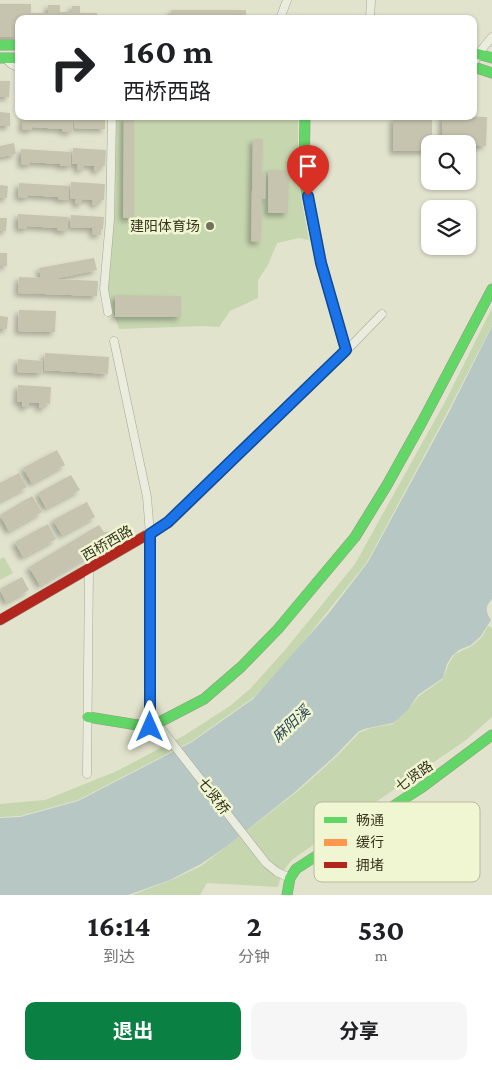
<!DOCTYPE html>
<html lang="zh">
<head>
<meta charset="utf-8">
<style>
  body { margin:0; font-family:"Crimson Pro","Noto Sans SC",serif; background:#f6f6f6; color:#202124; height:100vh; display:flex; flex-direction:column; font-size:19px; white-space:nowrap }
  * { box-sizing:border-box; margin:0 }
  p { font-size:16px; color:#757577 }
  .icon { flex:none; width:28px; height:28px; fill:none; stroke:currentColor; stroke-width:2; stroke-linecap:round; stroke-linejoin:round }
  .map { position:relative; height:895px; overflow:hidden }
  .panel { display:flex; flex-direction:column; background:#fff; flex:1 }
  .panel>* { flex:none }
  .hud { position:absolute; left:15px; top:15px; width:462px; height:105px; border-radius:10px; box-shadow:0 1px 4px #0004; background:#fff; color:#202124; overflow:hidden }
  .fabs { position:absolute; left:421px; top:135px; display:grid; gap:10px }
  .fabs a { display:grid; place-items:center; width:55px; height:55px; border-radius:10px; background:#fff; box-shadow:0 1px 4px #0004; font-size:25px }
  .pin { position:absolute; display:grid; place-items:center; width:42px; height:42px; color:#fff; margin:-51px -21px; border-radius:50% 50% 50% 0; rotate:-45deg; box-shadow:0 0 5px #0007 }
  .pin .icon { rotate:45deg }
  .me { position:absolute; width:55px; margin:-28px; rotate:0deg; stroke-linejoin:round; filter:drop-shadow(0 0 4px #0008) }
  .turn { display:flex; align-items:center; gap:18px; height:105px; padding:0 25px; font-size:22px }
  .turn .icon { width:65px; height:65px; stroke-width:2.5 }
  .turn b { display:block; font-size:35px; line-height:42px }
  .eta { display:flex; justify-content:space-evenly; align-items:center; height:85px; text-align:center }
  .eta b { font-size:30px; font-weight:700; line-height:35px }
  .action { display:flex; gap:10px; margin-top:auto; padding:10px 25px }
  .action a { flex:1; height:58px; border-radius:10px; background:#0b8043; color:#fff; font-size:20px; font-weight:700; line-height:58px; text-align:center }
  .action a+a { background:#f6f6f6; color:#202124 }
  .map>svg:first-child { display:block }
  .green { fill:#c6d6af }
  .water { fill:#b7c8c4 }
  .building { fill:#c6c4ae; filter:url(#shadow) }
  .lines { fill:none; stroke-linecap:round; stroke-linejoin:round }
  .street-casing { stroke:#a7a896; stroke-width:9 }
  .fast-casing { stroke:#979786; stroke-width:11 }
  .slow-casing { stroke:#979786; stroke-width:11 }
  .jam-casing { stroke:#979786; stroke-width:11 }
  .street { stroke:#eaecde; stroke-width:8 }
  .fast { stroke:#63d668; stroke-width:10 }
  .slow { stroke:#ff974d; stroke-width:10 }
  .jam { stroke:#b3261e; stroke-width:10 }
  .route-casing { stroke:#114b97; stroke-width:12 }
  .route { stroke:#1a73e8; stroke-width:9 }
  .poi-dot { fill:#72725b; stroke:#f0f5d2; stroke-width:2 }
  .labels { text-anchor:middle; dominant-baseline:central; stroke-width:5; stroke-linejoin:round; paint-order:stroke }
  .poi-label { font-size:14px; fill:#37351e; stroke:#f0f5d2; text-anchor:end }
  .street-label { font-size:14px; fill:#37351e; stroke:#f0f5d2 }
  .water-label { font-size:15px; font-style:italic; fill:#2d4857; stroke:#f0f5d2 }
  .key { fill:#f0f5d2; stroke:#b8bb9c; stroke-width:1 }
  .key-label { font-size:14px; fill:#37351e }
</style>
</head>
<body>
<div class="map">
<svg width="492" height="895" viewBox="0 0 492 895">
  <defs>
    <filter id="shadow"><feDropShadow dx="-3.5" dy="3.5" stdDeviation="2.5" flood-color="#0004"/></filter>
  </defs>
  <rect width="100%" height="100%" fill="#e1e3cd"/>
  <path class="green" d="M116,116h182v65l11,59 -10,-2 -22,5 -9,22 -10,15v18l-28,13 -11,16 -17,-1 -83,3 -12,-34 7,-74z
    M492,308v17l-45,88 -80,149 -74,93 -39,42 -62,44 -114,59 -58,16 -20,1v-13l45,-4 72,-29 68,-36 45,-29 20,-17 35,-39 70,-86 91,-164z
    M4,557l9,16 -13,7v-21z
    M488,626l4,2v89l-26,23 -173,119c-9,9 -12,16 -15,28l-71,-4 -7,12h-68l44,-17 25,-12 97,-75 38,-34 23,-24 12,-5 22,-4 14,-13 12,-15 24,-17 6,-16 6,-9 17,-8 10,-9z"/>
  <path class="water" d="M492,326v273c-7,8 -7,12 -1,21l-10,16 -10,9 -12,5 -7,6 -5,8 -4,14 -25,17 -10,15 -11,10 -4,3 -29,6 -6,3 -23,24 -40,36 -68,54 -26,18 -31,16 -42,15h-128v-77l20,-1 58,-16 114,-59 61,-43 75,-85 40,-52 81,-150z"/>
  <path class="building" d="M0,4h31v9h17v-8h12v7h12v-6h8v7h17v6h-78v18h-19z
    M171,10h75v9h-75z
    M0,81h10l-1,16h-9z
    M0,112l10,1v13h-10z
    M23,116l50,2 -1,14 -10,-1v-2l-30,-2v3l-10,-1z
    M75,116h30v13l-31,-1z
    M406,116h26v28h-2v7h-37v-33h13z
    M442,116l45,1 -1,29 -44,-2z
    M124,117h10v101h-11z
    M253,139h10l-1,35h4l-1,25h-3l-1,43 -10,-1z
    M14,143l2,11 -16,3v-11z
    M73,148l33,2 -1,16h-5v5l-6,-1v-4l-10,-1 -1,5 -6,-1v-5h-5z
    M21,149l50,3v14h-11v-2l-30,-2v3l-9,-1z
    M268,170h21l-1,43h-20z
    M71,182l34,2 -1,16h-5v5l-7,-1 1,-4 -11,-1v5h-7l1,-5 -6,-1z
    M19,183l50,3v14l-11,-1v-2l-30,-2v3l-10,-1z
    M0,185l8,1 -1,12h-7z
    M18,214l50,3v14l-11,-1v-2l-30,-2v3l-9,-1z
    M71,215l33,2 -1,12h-2v6l-9,-1 1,-6 -23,-1z
    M0,218h7l-1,13h-6z
    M0,253h7v13h-7z
    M94,258l3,12 -43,9 44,2 -1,15 -79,-3 1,-16 22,1 -2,-10z
    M115,295l66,1v21h-66z
    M19,310l37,1 -1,21 -37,-1z
    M0,316l8,1 -1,12h-7z
    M45,353l64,4 -1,17 -64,-4z
    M18,359l25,2 -1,12 -25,-1z
    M18,385l33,2 -1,17 -5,-1v5h-6v-5h-10l-1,4h-6v-5h-5z
    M57,450l8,15 -33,18 -9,-15z
    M19,473l8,14 -27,14v-18z
    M71,475l9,15 -34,18 -8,-15z
    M32,496l10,16 -33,19 -9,-16z
    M87,502l8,15 -33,18 -9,-15z
    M48,524l8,15 -33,18 -8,-15z
    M99,525l5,7 13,-1 4,6 -81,48 -11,-18z
    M22,577l7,13 -23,12 -6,-13z"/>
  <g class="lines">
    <g class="street-casing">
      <path id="street" d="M280,19l7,-19
        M370,19l1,-19
        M5,58l6,6 8,4
        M474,63l4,-9 14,-17
        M108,312l-4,-23 6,-69 2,-104
        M114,341l33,156 3,37v193
        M346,351l36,-37
        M162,730l104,133 11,9 13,6
        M87,774l2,-205"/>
    </g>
    <g class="fast-casing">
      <path id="fast" d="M0,45h19
        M474,53l18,5
        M0,58h19
        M474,67l18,6
        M267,427l79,-76 -25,-88 -17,-84 1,-63
        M88,717l62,10 54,-28 37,-32 37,-38 77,-92 32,-52 35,-63 70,-133
        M287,895l3,-17 6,-9 125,-81 71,-53"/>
    </g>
    <g class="slow-casing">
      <path id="slow" d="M145,536l23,-13 99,-96"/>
    </g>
    <g class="jam-casing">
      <path id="jam" d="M0,620l145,-84"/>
    </g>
    <use href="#street" class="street"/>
    <use href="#fast" class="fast"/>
    <use href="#slow" class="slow"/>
    <use href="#jam" class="jam"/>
  </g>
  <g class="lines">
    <g class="route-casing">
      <path id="route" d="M150,727v-193l18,-12 178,-172 -25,-87 -13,-67"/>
    </g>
    <use href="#route" class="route"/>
  </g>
  <circle class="poi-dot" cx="210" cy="226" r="5"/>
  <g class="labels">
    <g class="poi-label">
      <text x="200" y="226">建阳体育场</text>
    </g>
    <g class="street-label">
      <text transform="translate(107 543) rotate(-30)">西桥西路</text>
      <text transform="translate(414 776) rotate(-35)">七贤路</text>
      <text transform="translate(214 796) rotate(52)">七贤桥</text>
    </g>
    <g class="water-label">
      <text transform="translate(291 724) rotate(-43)">麻阳溪</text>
    </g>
  </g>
  <rect x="314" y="802" width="166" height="80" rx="8" class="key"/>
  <rect x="324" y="817" width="23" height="6" fill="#63d668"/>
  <rect x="324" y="839" width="23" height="7" fill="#ff974d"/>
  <rect x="324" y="862" width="23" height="6" fill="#b3261e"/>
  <g class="key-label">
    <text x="356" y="825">畅通</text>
    <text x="356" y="847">缓行</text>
    <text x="356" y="870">拥堵</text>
  </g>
</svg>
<div class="fabs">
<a><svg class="icon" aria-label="search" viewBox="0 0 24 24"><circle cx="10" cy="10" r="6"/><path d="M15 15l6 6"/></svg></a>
<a><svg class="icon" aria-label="layers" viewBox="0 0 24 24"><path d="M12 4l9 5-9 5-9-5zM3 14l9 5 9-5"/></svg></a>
</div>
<div class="pin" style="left:308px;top:196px;background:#d93025"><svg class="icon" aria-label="arrive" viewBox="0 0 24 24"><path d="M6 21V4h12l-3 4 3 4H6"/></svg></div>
<svg class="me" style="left:150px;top:727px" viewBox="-20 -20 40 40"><path d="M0-17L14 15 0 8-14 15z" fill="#1a73e8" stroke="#fff" stroke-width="4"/></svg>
<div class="hud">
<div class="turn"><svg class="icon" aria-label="right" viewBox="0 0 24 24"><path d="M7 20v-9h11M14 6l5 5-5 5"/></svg><div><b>160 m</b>西桥西路</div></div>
</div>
</div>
<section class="panel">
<div class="eta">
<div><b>16:14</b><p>到达</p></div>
<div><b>2</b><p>分钟</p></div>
<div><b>530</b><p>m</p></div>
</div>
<div class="action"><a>退出</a><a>分享</a></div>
</section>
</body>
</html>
